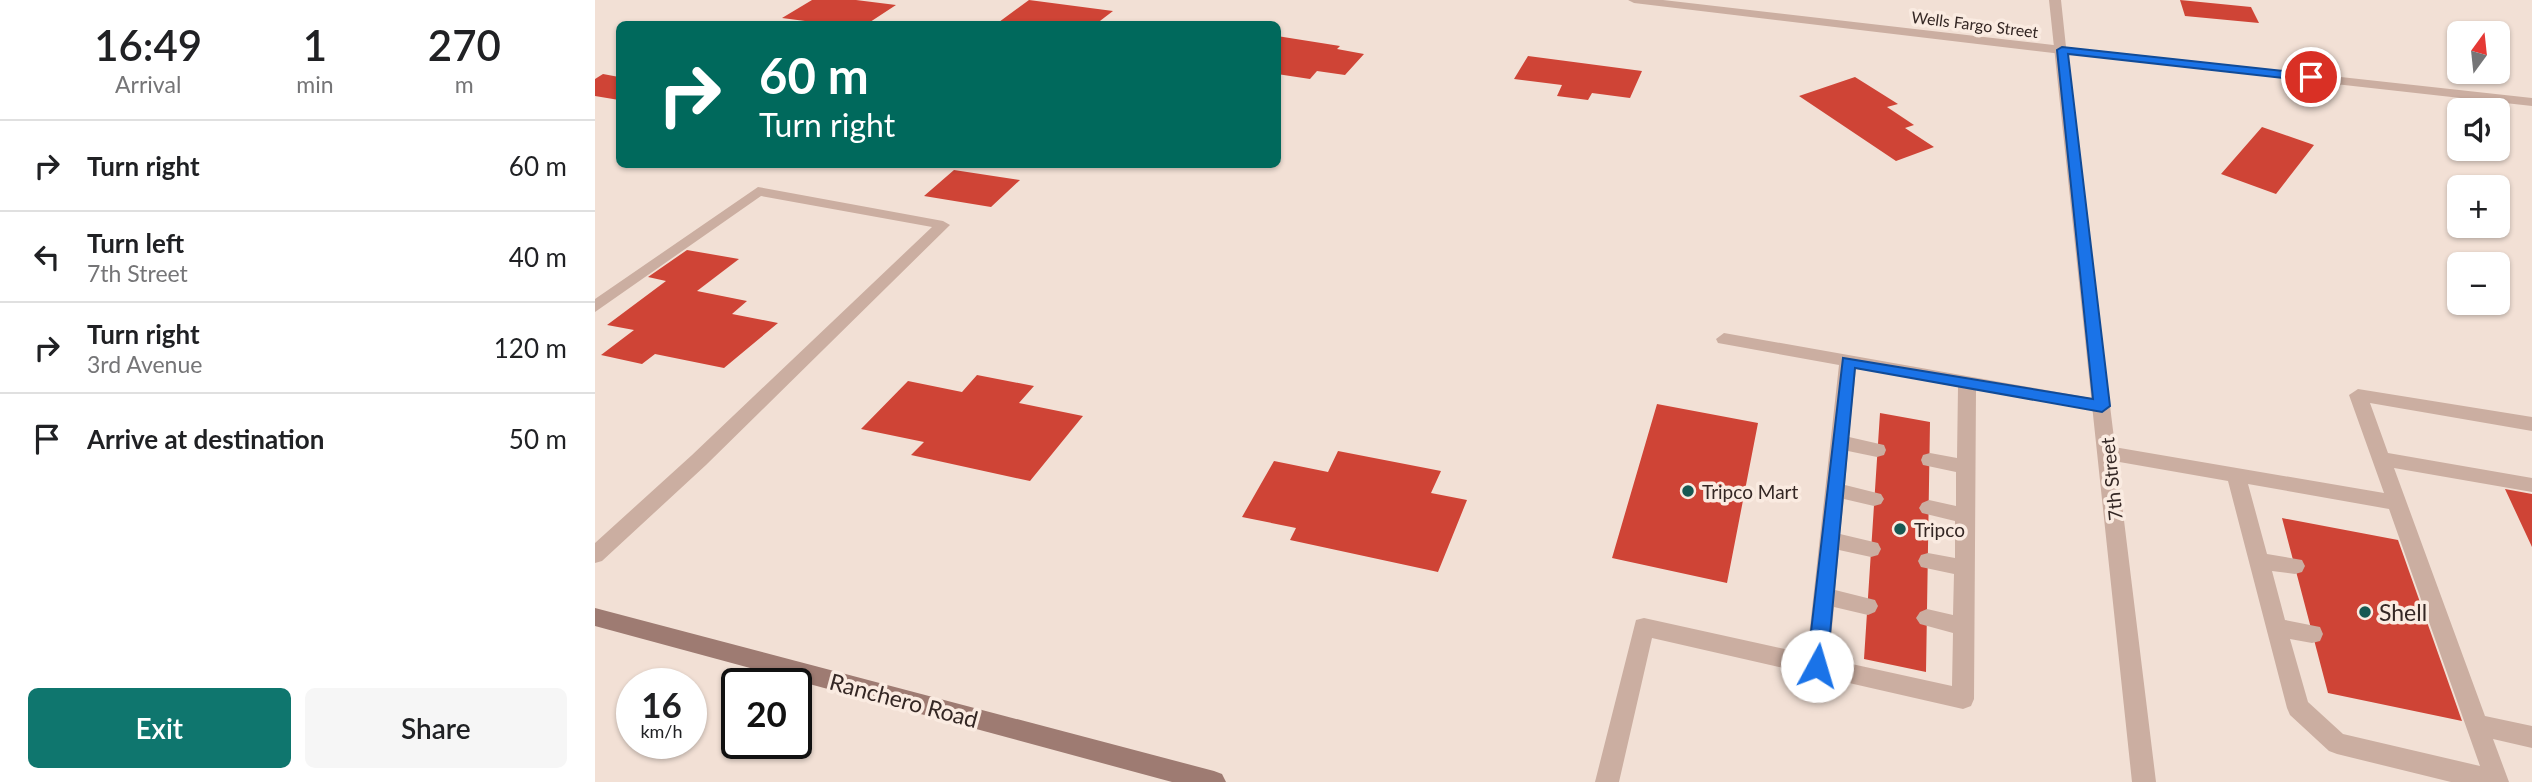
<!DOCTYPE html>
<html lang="en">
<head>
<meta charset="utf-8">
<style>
  body { margin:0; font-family:Lato,sans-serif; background:#f6f6f6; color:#202124; height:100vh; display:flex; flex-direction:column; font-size:26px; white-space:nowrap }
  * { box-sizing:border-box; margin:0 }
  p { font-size:23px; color:#757577 }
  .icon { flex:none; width:38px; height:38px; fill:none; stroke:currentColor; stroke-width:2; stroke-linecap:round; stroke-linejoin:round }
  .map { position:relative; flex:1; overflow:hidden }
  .details { display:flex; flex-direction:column; background:#fff; width:595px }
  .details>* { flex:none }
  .top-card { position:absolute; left:21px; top:21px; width:665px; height:147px; border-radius:10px; box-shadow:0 2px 5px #0004; background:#00695c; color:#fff; overflow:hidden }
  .needle { width:46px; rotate:15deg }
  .tools { position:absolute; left:1852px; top:21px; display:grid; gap:14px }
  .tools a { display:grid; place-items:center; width:63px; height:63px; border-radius:10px; background:#fff; box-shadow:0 2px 5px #0004; font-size:35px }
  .speed { position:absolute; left:21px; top:668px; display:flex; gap:14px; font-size:35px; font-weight:700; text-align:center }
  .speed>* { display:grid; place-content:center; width:91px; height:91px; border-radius:50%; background:#fff; box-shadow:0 2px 5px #0004; line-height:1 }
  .speed small { font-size:18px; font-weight:400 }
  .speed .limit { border:4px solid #111; border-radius:10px; background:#fff; color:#111 }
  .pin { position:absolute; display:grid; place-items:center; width:60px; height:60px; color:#fff; margin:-30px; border:4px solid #fff; border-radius:50%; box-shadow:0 2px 7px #0007 }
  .me { position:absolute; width:77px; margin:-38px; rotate:6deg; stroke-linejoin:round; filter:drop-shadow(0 0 5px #0008) }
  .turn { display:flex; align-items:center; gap:24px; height:147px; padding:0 28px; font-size:32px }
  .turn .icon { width:91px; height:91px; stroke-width:2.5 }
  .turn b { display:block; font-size:49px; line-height:60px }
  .eta { display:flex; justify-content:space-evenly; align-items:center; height:119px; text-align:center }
  .eta b { font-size:42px; font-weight:600; line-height:49px }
  .button { display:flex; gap:14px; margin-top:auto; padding:14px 28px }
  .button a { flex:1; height:80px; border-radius:10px; background:#0f766e; color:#fff; font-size:28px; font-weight:600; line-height:80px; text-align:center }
  .button a+a { background:#f6f6f6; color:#202124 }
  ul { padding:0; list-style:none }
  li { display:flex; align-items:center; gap:21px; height:91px; padding:0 28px; border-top:2px solid #e0e0e0 }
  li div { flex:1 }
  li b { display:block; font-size:26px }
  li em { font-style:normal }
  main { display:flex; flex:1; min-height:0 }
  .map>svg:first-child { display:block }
  .building { fill:#cf4436 }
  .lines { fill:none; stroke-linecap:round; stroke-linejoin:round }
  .service { fill:#cbaea1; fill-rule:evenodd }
  .tertiary { fill:#cbaea1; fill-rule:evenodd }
  .secondary { fill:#9e7b72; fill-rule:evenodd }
  .route { fill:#1a73e8; stroke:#114b97; stroke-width:2 }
  .poi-dot { fill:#175852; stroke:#faebe1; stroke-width:2.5 }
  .labels { text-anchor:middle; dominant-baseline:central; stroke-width:7; stroke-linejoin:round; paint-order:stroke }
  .far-street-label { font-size:16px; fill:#342724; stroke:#faebe1 }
  .street-label { font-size:19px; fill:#342724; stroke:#faebe1 }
  .poi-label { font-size:19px; fill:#342724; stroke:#faebe1; text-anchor:start }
  .near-poi-label { font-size:23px; fill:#342724; stroke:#faebe1; text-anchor:start }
  .near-street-label { font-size:23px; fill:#342724; stroke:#faebe1 }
</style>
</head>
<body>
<main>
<section class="details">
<div class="eta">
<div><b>16:49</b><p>Arrival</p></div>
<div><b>1</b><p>min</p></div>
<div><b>270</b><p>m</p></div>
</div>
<ul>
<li><svg class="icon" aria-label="right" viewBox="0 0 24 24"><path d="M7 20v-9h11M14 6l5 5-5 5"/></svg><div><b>Turn right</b></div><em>60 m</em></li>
<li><svg class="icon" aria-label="left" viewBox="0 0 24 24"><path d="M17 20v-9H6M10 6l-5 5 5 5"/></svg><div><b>Turn left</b><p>7th Street</p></div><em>40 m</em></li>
<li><svg class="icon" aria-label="right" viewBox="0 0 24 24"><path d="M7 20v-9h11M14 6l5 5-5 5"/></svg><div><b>Turn right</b><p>3rd Avenue</p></div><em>120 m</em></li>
<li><svg class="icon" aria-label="arrive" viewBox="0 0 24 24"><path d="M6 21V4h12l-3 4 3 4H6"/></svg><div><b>Arrive at destination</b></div><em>50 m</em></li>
</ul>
<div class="button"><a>Exit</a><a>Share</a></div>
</section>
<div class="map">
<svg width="1937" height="782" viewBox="0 0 1937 782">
  <rect width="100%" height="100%" fill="#f2e0d5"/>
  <path class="building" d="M217,0h44l40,5 -29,19h-39l-46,-6z
    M434,0l84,11 -17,13 -97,-2z
    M1585,0l71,7 8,16 -74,-7z
    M682,36l63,10 -3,3 27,5 -19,21 -28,-4 -7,8 -33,-5z
    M933,56l114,15 -12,27 -38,-5 -4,7 -31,-4 5,-11 -48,-6z
    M8,74l16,3v23l-24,-4v-17z
    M1260,77l43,27 -11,3 27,18 -9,3 29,19 -38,14 -97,-65z
    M1667,127l52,18 -38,49 -55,-20z
    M359,170l66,10 -29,27 -67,-11z
    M92,250l52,9 -42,32 50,10 -15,13 46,9 -54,45 -69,-14 -13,10 -41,-9 33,-25 -27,-5 59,-44 -18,-4z
    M382,375l57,11 -15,17 64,13 -53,65 -119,-26 13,-13 -63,-13 47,-48 54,11z
    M1062,404l101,19 -31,160 -115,-25z
    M1285,413l50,9 -4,250 -62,-13z
    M743,451l103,20 -10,22 36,7 -29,72 -148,-32 6,-12 -54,-11 32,-56 54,11z
    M1910,489l27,5v53z
    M1687,518l116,22 64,181 -134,-28z"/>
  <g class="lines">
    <path class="service" d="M1033,0h35l399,46 6,4 -6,4 -428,-51z
      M163,187l185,34 7,4 -244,240 -104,96 -7,2v-20l97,-88 240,-228 -171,-31 -166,116v-13z
      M1129,333l378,67 9,6 -9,6 -126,-22 -2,309 -3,7 -8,3 -311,-71 -33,144h-24l41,-162 8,-2 163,36 32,-289 -121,-22 -2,-4zM1261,368l102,19 -1,71 -27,-5 -7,2 -2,5 2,5 33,7v34l-27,-6 -7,3 -3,5 3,5 33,8v37l-27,-5 -7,2 -3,6 3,6 33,7 -1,41 -26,-6 -7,3 -4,6 4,6 33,9 -1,53 -123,-27 5,-52 34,8 7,-3 3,-6 -3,-6 -40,-10 4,-40 32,7 7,-2 3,-6 -3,-6 -38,-9 4,-35 30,7 7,-2 3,-5 -3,-5 -36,-9 3,-34 29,6 7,-2 2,-5 -2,-5 -35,-8z
      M1763,389l174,28v14l-162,-28 18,50 144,25v14l-138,-24 91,248 47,10v22l-39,-9 16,43h-58l-114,-28 -8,-3 -39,-36 -3,-7 -59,-227 -120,-21 -7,-2 -2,-5 2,-5 7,-2 276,47 -35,-98zM1653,484l141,25 91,257 -137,-32 -35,-32 -18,-63 22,4 8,-2 3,-7 -3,-7 -35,-7 -13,-49 23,3 7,-2 3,-6 -3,-6 -35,-6z"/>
    <path class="tertiary" d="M1454,0h12l5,47 466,51v8l-465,-52 89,728h-24z"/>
    <path class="secondary" d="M0,608l619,163 8,3 4,8h-54l-577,-156z"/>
  </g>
  <path class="route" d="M1467,47l249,27 6,3 -6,4 -243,-27 42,352 -8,6 -247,-44 -28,298 -3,6 -7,3 -7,-3 -3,-6 36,-308 250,41 -36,-349z"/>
  <g class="poi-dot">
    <circle cx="1093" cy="491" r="7"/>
    <circle cx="1305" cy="529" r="7"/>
    <circle cx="1770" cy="612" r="7"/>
  </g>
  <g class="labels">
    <g class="far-street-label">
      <text transform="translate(1380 24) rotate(7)">Wells Fargo Street</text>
    </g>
    <g class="street-label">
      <text transform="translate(1516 479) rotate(-96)">7th Street</text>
    </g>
    <g class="poi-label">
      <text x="1107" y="491">Tripco Mart</text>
      <text x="1319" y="529">Tripco</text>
    </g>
    <g class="near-poi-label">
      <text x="1784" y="612">Shell</text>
    </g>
    <g class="near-street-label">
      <text transform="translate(309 700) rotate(15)">Ranchero Road</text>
    </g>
  </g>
</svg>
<div class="tools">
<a><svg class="needle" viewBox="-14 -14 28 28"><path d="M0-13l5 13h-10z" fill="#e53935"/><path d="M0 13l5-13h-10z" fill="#757577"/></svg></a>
<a><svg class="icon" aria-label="sound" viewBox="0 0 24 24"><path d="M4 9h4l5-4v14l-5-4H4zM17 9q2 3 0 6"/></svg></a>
<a>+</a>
<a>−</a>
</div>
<div class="speed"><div>16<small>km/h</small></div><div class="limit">20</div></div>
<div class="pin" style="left:1716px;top:77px;background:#d93025"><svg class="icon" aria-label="arrive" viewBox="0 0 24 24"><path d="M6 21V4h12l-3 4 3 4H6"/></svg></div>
<svg class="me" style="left:1222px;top:666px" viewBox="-20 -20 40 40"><circle r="19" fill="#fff"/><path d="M0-13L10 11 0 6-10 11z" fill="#1a73e8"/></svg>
<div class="top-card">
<div class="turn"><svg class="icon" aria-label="right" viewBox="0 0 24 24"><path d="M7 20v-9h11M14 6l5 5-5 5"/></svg><div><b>60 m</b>Turn right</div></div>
</div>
</div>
</main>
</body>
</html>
